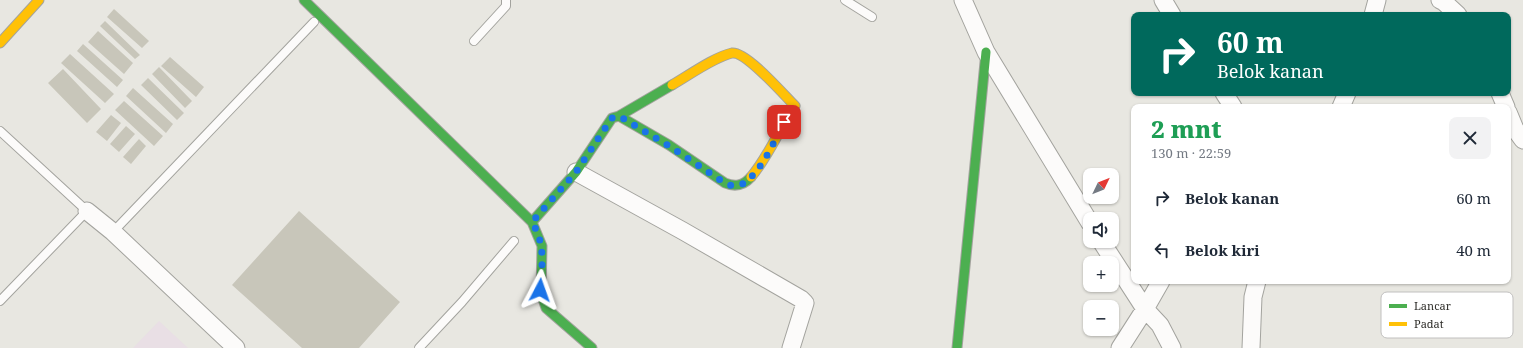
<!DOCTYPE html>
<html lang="id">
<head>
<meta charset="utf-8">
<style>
  body { margin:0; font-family:"Noto Serif",serif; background:#f2f2f3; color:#1f2937; height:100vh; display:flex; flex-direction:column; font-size:15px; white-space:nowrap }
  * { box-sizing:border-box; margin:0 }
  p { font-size:13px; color:#747a83 }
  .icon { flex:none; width:22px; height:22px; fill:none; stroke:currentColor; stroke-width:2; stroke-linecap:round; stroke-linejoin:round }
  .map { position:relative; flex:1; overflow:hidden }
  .panel { position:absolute; left:1131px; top:104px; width:380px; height:180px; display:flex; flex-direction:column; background:#fff; border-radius:8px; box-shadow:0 1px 3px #0004 }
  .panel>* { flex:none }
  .banner { position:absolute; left:1131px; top:12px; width:380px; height:84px; border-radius:8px; box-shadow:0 1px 3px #0004; background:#00695c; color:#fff; overflow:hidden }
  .needle { width:26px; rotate:47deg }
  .buttons { position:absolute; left:1083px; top:168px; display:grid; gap:8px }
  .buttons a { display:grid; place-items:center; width:36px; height:36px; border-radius:8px; background:#fff; box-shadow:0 1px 3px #0004; font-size:20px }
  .pin { position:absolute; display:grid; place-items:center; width:34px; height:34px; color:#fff; margin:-17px; border-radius:8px; box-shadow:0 2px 6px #0006 }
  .me { position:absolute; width:44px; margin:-22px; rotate:4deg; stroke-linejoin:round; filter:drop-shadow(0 0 3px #0008) }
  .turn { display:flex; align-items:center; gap:14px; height:84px; padding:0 20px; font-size:18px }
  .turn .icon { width:52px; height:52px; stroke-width:2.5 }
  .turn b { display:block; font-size:28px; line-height:34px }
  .round { display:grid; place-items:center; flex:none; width:42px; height:42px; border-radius:8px; background:#f2f2f3 }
  .overview { display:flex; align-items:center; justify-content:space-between; height:68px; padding:0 20px }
  h1 { font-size:24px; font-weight:800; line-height:30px; color:#1e9e55 }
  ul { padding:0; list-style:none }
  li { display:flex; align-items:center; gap:12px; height:52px; padding:0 20px }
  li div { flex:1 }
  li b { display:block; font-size:15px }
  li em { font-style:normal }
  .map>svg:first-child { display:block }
  .commercial { fill:#e9dfe5 }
  .building { fill:#c8c6ba }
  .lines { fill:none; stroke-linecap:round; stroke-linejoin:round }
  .lane-casing { stroke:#a3a39e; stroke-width:10 }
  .street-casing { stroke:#a3a39e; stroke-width:19 }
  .fast-casing { stroke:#a3a39e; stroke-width:11 }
  .slow-casing { stroke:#a3a39e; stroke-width:11 }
  .lane { stroke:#fcfbfa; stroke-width:8 }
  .street { stroke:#fcfbfa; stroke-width:17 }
  .fast { stroke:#4caf50; stroke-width:9 }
  .slow { stroke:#ffc107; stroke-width:9 }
  .route { stroke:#1a73e8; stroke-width:7; stroke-dasharray:0 12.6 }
  .key { fill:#fff; stroke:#c1c0bf; stroke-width:1 }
  .key-label { font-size:11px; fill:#2f2e2a }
</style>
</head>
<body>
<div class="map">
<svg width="1523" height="348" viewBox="0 0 1523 348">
  <rect width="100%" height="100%" fill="#e8e7e1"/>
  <path class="commercial" d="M159,321l29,27h-55z"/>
  <path class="building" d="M114,9l35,32 -7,7 -35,-31z
    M105,21l35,34 -5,4 -35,-33z
    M98,31l35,32 -9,11 -36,-32z
    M83,44l40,36 -6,7 -40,-36z
    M70,54l44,40 -9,9 -44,-40z
    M170,57l34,30 -8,10 -35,-31z
    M159,67l33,34 -7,7 -33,-34z
    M63,69l38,40 -14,14 -39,-40z
    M148,78l36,35 -7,7 -36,-35z
    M133,88l40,36 -7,9 -40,-37z
    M124,101l39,35 -9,10 -39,-36z
    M111,115l10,8 -14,18 -11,-9z
    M126,126l9,8 -16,18 -9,-8z
    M139,139l7,7 -15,18 -8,-7z
    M299,211l101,91 -41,46h-57l-70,-63z"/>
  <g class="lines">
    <g class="lane-casing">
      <path id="lane" d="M845,0l27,17
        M474,41l32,-35v-6
        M0,131l87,80 -87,90
        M113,232l201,-210
        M419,348l43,-46 52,-61"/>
    </g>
    <g class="street-casing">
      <path id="street" d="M963,0l23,52 104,171
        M1163,0l9,15
        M1440,0l4,2 14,13
        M1373,15l4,-15
        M1224,93l9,14
        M1500,93l6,14
        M1341,107l6,-14
        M1508,112l7,17 8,11
        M576,172l107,59 118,68 4,4 -14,45
        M87,211l26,21 123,116
        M1101,241l44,68 15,16 12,23
        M1120,348l25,-39 16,-28
        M1251,348l2,-51 4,-16"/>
    </g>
    <g class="fast-casing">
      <path id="fast" d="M304,0l228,222 10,24 -1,47 5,15 46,40
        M619,116l53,-31
        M532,222l44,-50 36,-54 7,-2 50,29 56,38c10,4 18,3 26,-6
        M957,348l29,-296"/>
    </g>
    <g class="slow-casing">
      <path id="slow" d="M0,43l39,-43
        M672,85c16,-9 42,-28 60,-32 14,-2 52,42 63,53 -16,23 -26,50 -44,71"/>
    </g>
    <use href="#lane" class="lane"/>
    <use href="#street" class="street"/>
    <use href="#fast" class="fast"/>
    <use href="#slow" class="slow"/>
  </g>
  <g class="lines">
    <path class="route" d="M540,290c2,-25 6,-45 -8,-68l44,-50 36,-54 7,-2 50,30 56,37c3,1 6,3 9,3 21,1 42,-48 50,-64"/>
  </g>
  <rect x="1381" y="292" width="132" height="46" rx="6" class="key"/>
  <rect x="1389" y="304" width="18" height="4" fill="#4caf50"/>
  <rect x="1389" y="322" width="18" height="4" fill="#ffc107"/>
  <g class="key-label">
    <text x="1414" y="310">Lancar</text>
    <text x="1414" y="328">Padat</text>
  </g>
</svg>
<div class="buttons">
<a><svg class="needle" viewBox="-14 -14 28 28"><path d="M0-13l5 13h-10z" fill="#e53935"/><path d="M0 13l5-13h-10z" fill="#747a83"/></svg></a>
<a><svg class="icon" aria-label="sound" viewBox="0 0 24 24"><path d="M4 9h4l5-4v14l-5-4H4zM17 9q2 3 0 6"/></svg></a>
<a>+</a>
<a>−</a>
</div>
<div class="pin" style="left:784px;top:122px;background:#d93025"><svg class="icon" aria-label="arrive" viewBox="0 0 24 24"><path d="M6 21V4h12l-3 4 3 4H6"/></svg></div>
<svg class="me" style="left:540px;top:290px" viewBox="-20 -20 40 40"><path d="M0-17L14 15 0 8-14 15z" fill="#1a73e8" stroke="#fff" stroke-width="4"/></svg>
<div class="banner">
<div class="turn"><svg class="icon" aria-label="right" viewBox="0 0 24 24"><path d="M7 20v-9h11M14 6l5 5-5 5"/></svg><div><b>60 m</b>Belok kanan</div></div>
</div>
<section class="panel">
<div class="overview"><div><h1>2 mnt</h1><p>130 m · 22:59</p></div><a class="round"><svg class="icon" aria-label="close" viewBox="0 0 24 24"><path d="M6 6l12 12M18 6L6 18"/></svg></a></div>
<ul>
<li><svg class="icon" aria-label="right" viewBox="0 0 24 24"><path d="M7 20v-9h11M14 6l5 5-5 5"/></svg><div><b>Belok kanan</b></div><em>60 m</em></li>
<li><svg class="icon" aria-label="left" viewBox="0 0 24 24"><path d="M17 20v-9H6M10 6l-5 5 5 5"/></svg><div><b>Belok kiri</b></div><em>40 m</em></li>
</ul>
</section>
</div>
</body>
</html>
